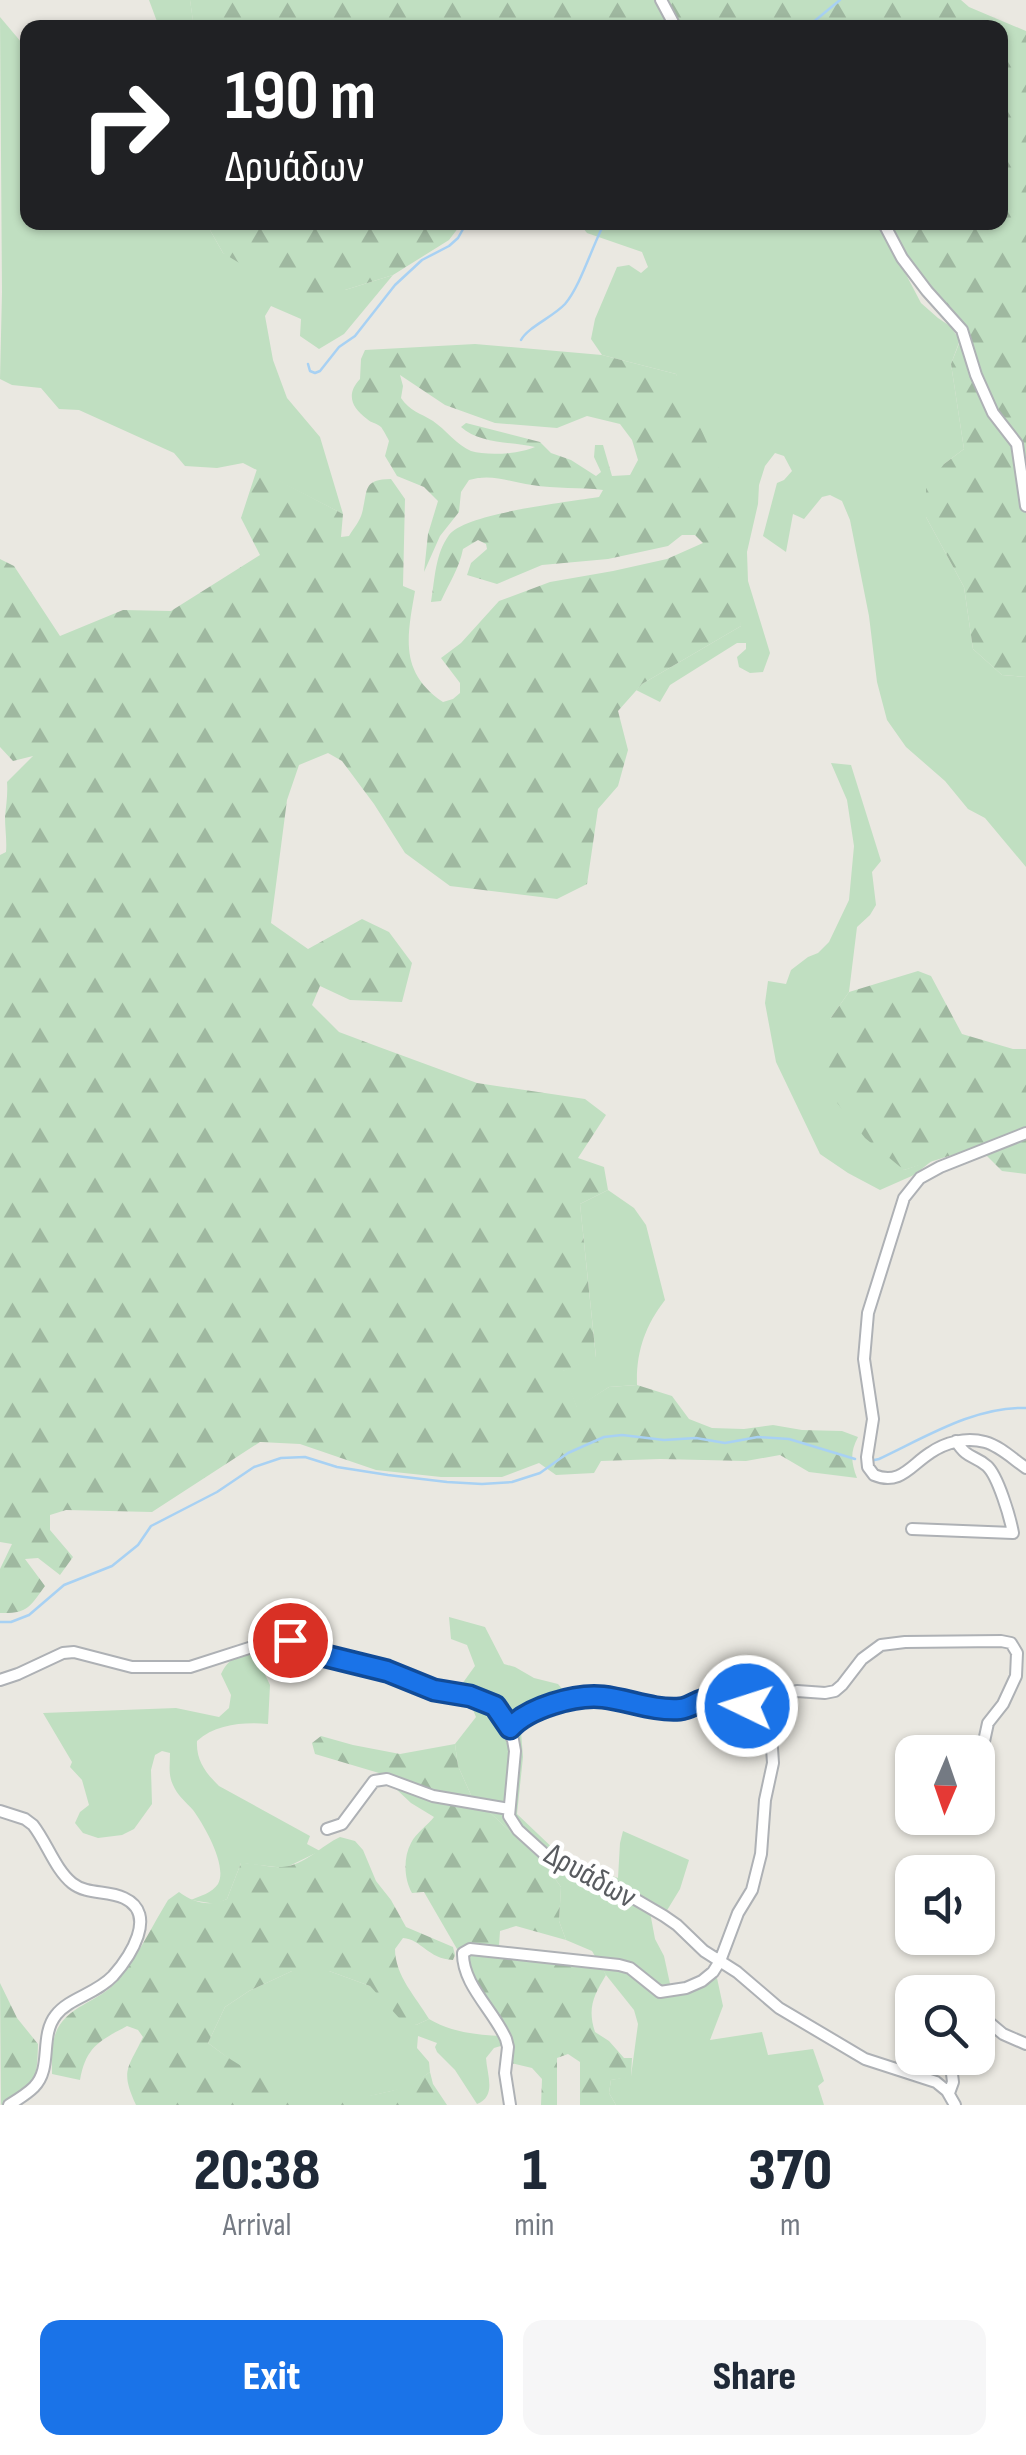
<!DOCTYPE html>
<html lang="en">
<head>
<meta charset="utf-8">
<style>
  body { margin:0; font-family:"Sofia Sans Condensed",sans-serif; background:#f6f6f7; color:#1f2937; height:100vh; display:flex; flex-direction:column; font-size:38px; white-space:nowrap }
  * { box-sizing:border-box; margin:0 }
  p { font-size:32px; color:#747a83 }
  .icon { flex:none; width:55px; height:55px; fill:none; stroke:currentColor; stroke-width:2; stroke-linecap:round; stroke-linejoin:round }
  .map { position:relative; height:2105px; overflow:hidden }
  .drawer { display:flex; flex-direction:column; background:#fff; flex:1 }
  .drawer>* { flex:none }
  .guide { position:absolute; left:20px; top:20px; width:988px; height:210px; border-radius:20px; box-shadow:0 2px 8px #0004; background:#202124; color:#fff; overflow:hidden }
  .needle { width:65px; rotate:182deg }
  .fabs { position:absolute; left:895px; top:1735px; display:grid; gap:20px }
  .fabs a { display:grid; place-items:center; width:100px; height:100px; border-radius:20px; background:#fff; box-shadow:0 2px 8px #0004; font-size:50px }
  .pin { position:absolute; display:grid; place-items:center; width:85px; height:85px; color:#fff; margin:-42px; border:5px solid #fff; border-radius:50%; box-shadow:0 2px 10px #0007 }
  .me { position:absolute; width:110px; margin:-55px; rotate:274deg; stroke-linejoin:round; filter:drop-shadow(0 0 8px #0008) }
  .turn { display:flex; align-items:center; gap:35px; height:210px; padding:0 40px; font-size:45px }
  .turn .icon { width:130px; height:130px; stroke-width:2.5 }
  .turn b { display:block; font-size:70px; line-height:85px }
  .eta { display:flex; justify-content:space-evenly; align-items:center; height:170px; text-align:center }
  .eta b { font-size:60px; font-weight:800; line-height:70px }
  .primary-button { display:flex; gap:20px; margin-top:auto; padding:20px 40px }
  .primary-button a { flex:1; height:115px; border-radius:20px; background:#1a73e8; color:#fff; font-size:40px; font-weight:800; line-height:115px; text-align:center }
  .primary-button a+a { background:#f6f6f7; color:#1f2937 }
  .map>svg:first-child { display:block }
  .green { fill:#c0dfc1 }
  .forest { fill:url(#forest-firs); fill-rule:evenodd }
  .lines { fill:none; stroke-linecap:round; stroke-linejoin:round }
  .stream { stroke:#a8d1f3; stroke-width:2.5 }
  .minor-casing { stroke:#aeb1b5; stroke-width:14 }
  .minor { stroke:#fff; stroke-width:10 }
  .route-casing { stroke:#114b97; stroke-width:25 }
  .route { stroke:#1a73e8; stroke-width:18 }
  .labels { text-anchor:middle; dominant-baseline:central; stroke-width:9; stroke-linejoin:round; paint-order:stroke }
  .street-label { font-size:32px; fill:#595c60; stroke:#fff }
</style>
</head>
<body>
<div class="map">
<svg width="1026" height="2105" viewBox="0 0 1026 2105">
  <defs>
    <pattern id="forest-firs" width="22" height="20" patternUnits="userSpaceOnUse" patternTransform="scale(2.5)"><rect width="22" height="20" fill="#c0dfc1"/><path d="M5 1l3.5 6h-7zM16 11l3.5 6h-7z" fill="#9fb8a0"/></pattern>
  </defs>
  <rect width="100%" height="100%" fill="#eae8e1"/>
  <path class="green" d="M149,0h41l4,27h-35z
    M0,17l27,32 1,173 178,1 17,30 122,37 48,-15 -49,59 -25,15 -19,-13 1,-17 -30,-13 -6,10 8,44 14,38 33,39 23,77 -100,-51 -26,5 -32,-2 -11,-13 -95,-43 -20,-1 -18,-21 -29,-3 -12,-6 2,-87z
    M579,223h300l42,80 17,15 12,8 10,14 -9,24 13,85 -20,15 -18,53 38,70 9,62 29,26 24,2v190l-41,-49 -17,-9 -23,-28 -39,-34 -19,-27 -10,-38 -8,-66 -19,-96 -8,-19 -12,-6 -8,2 -18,22 -11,-5 -7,38 -23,-16 14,-53 7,-3 8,-9 -8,-15 -9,-3 -10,13 -6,19 -1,19 -11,48 1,29 22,72 -7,19 -13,1 -11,-6 -2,-10 9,-8v-6h-9l-67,42 -10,17 -24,-12 6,-6 99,-58 -65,-252 -74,-19 -11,-16 4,-20 22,-52 12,-2 12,8 7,-6 -6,-15 -55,-19z
    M831,763l20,2 30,96 -9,11 4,33 -6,10 -13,12 -8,65 -19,27 74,151 29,-10 -19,15 -34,15 -32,-17 -28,-19 -44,-92 -11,-59 3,-22 18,3 5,-14 17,-13 10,-4 11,-11 20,-42 5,-54 -7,-46z
    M608,1190l26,18 12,17 19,75c-20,26 -29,52 -28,85l-28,2 -32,21 -15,-37 34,-14 -16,-153z
    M449,1617l36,10 19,37 11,3 19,11 24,6 6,7 1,7 -7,10 -32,17 -5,7 2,25 -6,57 42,40 18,10 41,14 2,-35 3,-12 66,29 -9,29 -14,23h-16l5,27 9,17 8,37 15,-2 30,-13 6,28 -13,34 52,-8 6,23 45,-6 11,32 -6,5 6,19h-208l-7,-12 2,-13 20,-4 7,-52 -4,-14 -28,-35 -14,-24 -26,-11 -7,-19 2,-34 -18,-25 -72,-67 -13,-29 -3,-22 21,-27 -14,-33 13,-18 -8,-21 -16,-6z
    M255,1654l15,31 -2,39c-24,-2 -52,0 -71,17 -1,20 9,32 22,45l91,50 -3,8 13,7 -35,17 -44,-5 -14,36 -11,5 -25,-4c9,-4 21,-7 27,-16 10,-18 -14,-59 -25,-74 -7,-8 -16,-15 -20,-25 -5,-10 -3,-21 -3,-32l-8,-2 -7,4 -4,15 1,34 -18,25 -12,6 -24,3 -15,-5 -8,-10 5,-11 9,-7 -7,-25 -12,-13 2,-5 -29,-49 133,-5 43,9 10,-9 2,-13 -10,-21c8,-16 16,-19 34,-20z
    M292,1971h37l41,15 46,39 13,-6c22,13 47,16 72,17l3,9 -10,3 -8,10c1,17 11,38 -9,46l-22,-34 -18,-18 -2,-5 2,-4 -19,-7 -1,12 12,14 1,10 -21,15 -48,11 -43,1 -36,-11 -38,-18 -36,-27 17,-36 24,-16z"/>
  <path class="forest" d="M190,0h771l8,7 57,24v646l-24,-2 -29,-26 -9,-62 -38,-70v-29l18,-24 20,-15 -13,-85 15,-38 -35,-38 -24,-31 -18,-34 111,-1v-194h-806z
    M206,223h256l-13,17 -56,35 -48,15 -47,9 -75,-46z
    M475,344l127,11 74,19 59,130 6,122 -99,58 -24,27 10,39 -10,36 -20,23 -11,75 -30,15 -107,-13 -45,-33 -31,-49 -32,-43 -14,-8 -29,12 -12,35 -16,123 37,26 54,-30 27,13 23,31 -10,39 -52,-2 -30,-14 -8,19 27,27 40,15 98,36 108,16 21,16 -28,43 26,9 4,23 -28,14 16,154 -33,13 14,36 32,-20 28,-2 35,11 17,23 23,9 32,1 29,-4 29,5 40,1 16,6c-8,15 -7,25 -1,41l-48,-6 -29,-17 -34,6 -86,-2 -59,2 -7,12 -38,2 -17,-12 -37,14h-61l-65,-7 -76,-26 -40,-2 -108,70 -86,-2 -16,5v15l23,27 -13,18 -22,-17 -13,1 20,27c-15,21 -18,28 -45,27v-44l12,-25 -12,-2v-687l6,-3c1,-12 -1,-23 -1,-35 1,-12 3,-22 2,-35l26,-26 -20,5 -13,-14v-188l14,7 46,70 63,-26 48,1 89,-56 -19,-37 16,-49 86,45 -2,23 8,-1c4,-7 11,-15 13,-23 6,-22 0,-34 29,-34l14,20 -2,87 12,5c-8,46 -16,81 28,111l10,-3 7,-6v-10l-19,-25 20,-15 38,-42 51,-19 63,-11 54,-12 36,-16 -8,-8h-13l-14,11 -60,13 -66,6 -45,19 -30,-9 4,-12 16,-14 -1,-5 -8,-4 -15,9c-4,20 -14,34 -22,52l-10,1c4,-23 4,-48 18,-67 16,-22 120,-33 150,-38l4,-7c-22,-3 -48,-1 -71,-5 -23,-3 -40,-12 -63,-5l-8,12 -2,20 -19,24 -16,36 4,-38 10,-33 -14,-14 -27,-11 -12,-20 4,-15c0,-1 -7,-13 -8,-14 -4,-4 -10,-4 -14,-8 -16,-12 -21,-25 -7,-40l1,-20 4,-9zM400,375l45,30 50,18 62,5 30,-12 33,8 12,16 6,20 -8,15 -18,1 -9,-31h-8l-1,12 7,15 -5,4 -25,-16 -20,-7 -11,-11 -74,-19 -5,4c18,17 52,15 74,20 -15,7 -48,9 -64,4 -13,-5 -26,-22 -38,-30 -13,-8 -23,-10 -32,-23l2,-12z
    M918,971l13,5 31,58 51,15h13v125l-24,-3 -24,-24 -74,23 -39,-32 -38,-48 -13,-36 16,-35 19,-27z
    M321,1736l32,9 47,9 55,-10 3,22 13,29 72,67 18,25 -2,34 7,19 -50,-14 -16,5 -1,15h-30l-12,3 -33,-57 -12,1c-8,-14 -9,-35 -1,-50 5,-10 17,-18 23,-26l-23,-14 -32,-30 -64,-19 -3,-11z
    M340,1837l15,4 8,9 13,31 15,19 15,27 47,20 2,8 -2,5c-25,-1 -32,-21 -50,-22l-8,11c0,27 21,48 34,70l-13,6 -16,-6 -30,-33 -41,-15h-37l-43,20 -24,16 -17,36c49,38 101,62 165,52 27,-6 34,-7 57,-23l3,12 14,21h-311c-16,-35 -8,-36 7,-68l-5,-7 -11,-4c-28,15 -41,21 -47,54l-28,-6c0,-13 -1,-27 3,-39 10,-30 44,-32 63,-55 20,-24 34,-54 50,-80l11,-8c15,11 31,15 48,7l14,-36c14,0 28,5 41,4 22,-1 40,-22 58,-30z
    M473,1954l126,8 7,13c-12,20 -19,33 -11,57l14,9 15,17h8l-1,19 -20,3 -2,13 7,12h-36v-43l-12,-8 -11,4v47h-16l1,-26 -10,-11 -21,-5 -1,-18 -37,-67 -6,-20z
    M0,1983l17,35 21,26c-1,42 -3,39 -37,61z"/>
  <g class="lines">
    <path class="stream" d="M806,28l34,-28
      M521,340c7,-13 32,-23 44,-36 16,-19 27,-58 40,-82
      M308,364l2,7 5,2 5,-2 19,-24 16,-11 40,-51 27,-25 27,-14 9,-8 9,-16
      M870,1461l9,-2c45,-21 96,-53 147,-51
      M0,1622h11l18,-7 35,-30 48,-19 26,-21 13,-19 66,-34 37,-25 27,-9 24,-1 32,10 51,8 59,7 35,2 30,-2 28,-9 28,-20 36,-16 18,-2 42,5 32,-2 29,5 33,-6 31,2 66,20"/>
    <g class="minor-casing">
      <path id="minor" d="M661,0l15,28
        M883,222l19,36 25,33 35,39 14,45 17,38 24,31 9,62
        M1026,1133l-86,34 -20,11 -16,20 -36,115 -4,46 9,60 -6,38 1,10 6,8c26,11 37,-10 56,-22 16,-11 36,-16 55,-11 15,4 28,17 41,26
        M912,1529l101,4c-3,-16 -15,-57 -26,-67 -14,-12 -19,-6 -31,-25
        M0,1680l18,-6 45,-21 11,-1 58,15h58l87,-28 22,3 24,13 64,16 47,19 36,7 20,7 10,9 13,27 2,11 -6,65 9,14 32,29 61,26 53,31 13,9 27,26 33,21 42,36 86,51 71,23 11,9 8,14
        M510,1728l13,-11 11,-5 51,-15h19l40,9 36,3 27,-10 40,7 50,-15 28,2 10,-2 7,-6 20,-26 19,-14 24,-3 96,-1 10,2 6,10 -1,23 -13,28 -15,19 -5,23v75
        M0,1811l25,8 8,6c14,18 22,44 39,58 15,12 35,7 52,15 35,16 5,60 -11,78 -17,18 -44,22 -57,39 -17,21 -3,53 -22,72 -7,7 -17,13 -25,18
        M327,1829l15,-5 32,-43 13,-2 46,17 76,13
        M978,2013l25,21 23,10
        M949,2093l4,-11 -3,-24
        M510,2105l-5,-32 3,-26 -2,-8c-12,-28 -44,-55 -43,-86l7,-4 149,16 11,3 30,24 26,-4 16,-7 11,-9 7,-11 18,-48 14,-23 9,-36 4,-54 8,-37 -3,-45 12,-22"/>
    </g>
    <use href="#minor" class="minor"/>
  </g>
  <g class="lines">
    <g class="route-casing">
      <path id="route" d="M290,1640l9,2 23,13 65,16 47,19 36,6 25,10 15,22c18,-20 65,-34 93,-31 26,3 50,14 77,12 11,-1 18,-9 29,-10 12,-2 26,5 38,7"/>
    </g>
    <use href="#route" class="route"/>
  </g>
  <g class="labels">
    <g class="street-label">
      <text transform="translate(590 1876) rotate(29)">Δρυάδων</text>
    </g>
  </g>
</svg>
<div class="fabs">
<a><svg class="needle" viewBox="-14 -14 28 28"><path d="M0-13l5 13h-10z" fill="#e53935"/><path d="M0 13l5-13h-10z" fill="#747a83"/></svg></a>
<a><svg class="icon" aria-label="sound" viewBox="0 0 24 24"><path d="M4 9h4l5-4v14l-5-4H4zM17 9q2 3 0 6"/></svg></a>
<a><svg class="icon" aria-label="search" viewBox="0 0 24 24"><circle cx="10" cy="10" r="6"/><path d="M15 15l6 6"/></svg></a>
</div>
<div class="pin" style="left:290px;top:1640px;background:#d93025"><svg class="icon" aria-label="arrive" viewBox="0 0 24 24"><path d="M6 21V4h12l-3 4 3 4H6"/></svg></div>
<svg class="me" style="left:747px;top:1706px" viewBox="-20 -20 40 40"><circle r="17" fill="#1a73e8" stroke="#fff" stroke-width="3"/><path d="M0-11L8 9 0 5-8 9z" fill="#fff"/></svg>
<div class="guide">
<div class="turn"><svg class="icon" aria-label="right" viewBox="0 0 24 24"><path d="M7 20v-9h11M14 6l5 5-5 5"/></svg><div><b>190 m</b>Δρυάδων</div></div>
</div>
</div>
<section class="drawer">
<div class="eta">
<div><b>20:38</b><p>Arrival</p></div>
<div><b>1</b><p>min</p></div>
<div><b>370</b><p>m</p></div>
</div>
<div class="primary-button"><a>Exit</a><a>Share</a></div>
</section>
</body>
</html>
